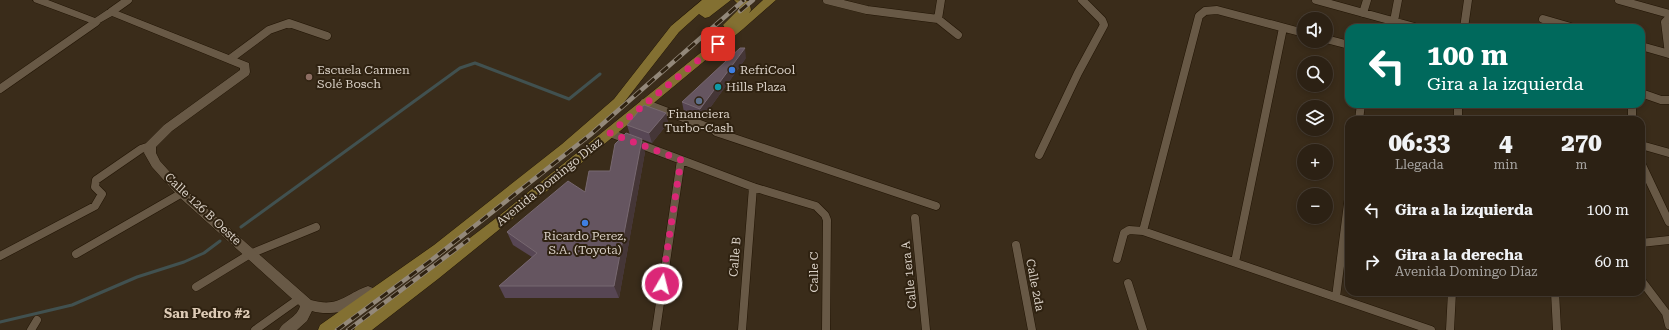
<!DOCTYPE html>
<html lang="es">
<head>
<meta charset="utf-8">
<style>
  body { margin:0; font-family:"Roboto Serif",serif; background:#382e22; color:#f1f3f6; height:100vh; display:flex; flex-direction:column; font-size:15px; white-space:nowrap }
  * { box-sizing:border-box; margin:0 }
  p { font-size:13px; color:#a6a3a0 }
  .icon { flex:none; width:22px; height:22px; fill:none; stroke:currentColor; stroke-width:2; stroke-linecap:round; stroke-linejoin:round }
  .map { position:relative; flex:1; overflow:hidden }
  .details { position:absolute; left:1345px; top:116px; width:300px; height:180px; display:flex; flex-direction:column; background:#2c2114; border-radius:12px; box-shadow:0 2px 6px #0003,0 0 0 1px #483e34 }
  .details>* { flex:none }
  .banner { position:absolute; left:1345px; top:24px; width:300px; height:84px; border-radius:12px; box-shadow:0 2px 6px #0003,0 0 0 1px #483e34; background:#00695c; color:#fff; overflow:hidden }
  .buttons { position:absolute; left:1297px; top:12px; display:grid; gap:8px }
  .buttons a { display:grid; place-items:center; width:36px; height:36px; border-radius:50%; background:#2c2114; box-shadow:0 2px 6px #0003,0 0 0 1px #483e34; font-size:20px }
  .pin { position:absolute; display:grid; place-items:center; width:34px; height:34px; color:#fff; margin:-17px; border-radius:8px; box-shadow:0 2px 6px #0006 }
  .me { position:absolute; width:44px; margin:-22px; rotate:8deg; stroke-linejoin:round; filter:drop-shadow(0 0 3px #0008) }
  .turn { display:flex; align-items:center; gap:14px; height:84px; padding:0 16px; font-size:18px }
  .turn .icon { width:52px; height:52px; stroke-width:2.5 }
  .turn b { display:block; font-size:28px; line-height:34px }
  .eta { display:flex; justify-content:space-evenly; align-items:center; height:68px; text-align:center }
  .eta b { font-size:24px; font-weight:800; line-height:28px }
  ul { padding:0; list-style:none }
  li { display:flex; align-items:center; gap:12px; height:52px; padding:0 16px }
  li div { flex:1 }
  li b { display:block; font-size:15px }
  li em { font-style:normal }
  .map>svg:first-child { display:block }
  .lines { fill:none; stroke-linecap:round; stroke-linejoin:round }
  .stream { stroke:#415150; stroke-width:3 }
  .street-casing { stroke:#211404; stroke-width:9 }
  .secondary-casing { stroke:#211404; stroke-width:1 }
  .primary-casing { stroke:#211404; stroke-width:1 }
  .street { stroke:#685946; stroke-width:8 }
  .secondary { fill:#685946; fill-rule:evenodd }
  .primary { fill:#837032; fill-rule:evenodd }
  .rail-casing { stroke:#93887a; stroke-width:4.5 }
  .rail { stroke:#2f2211; stroke-width:3; stroke-dasharray:9; stroke-linecap:butt }
  .wall { fill:#574654 }
  .shaded-wall { fill:#453637 }
  .building { fill:#655560; stroke:#776870 }
  .route { stroke:#db2777; stroke-width:7; stroke-dasharray:0 12.6 }
  .shop-dot { fill:#3f7fe0; stroke:#2f2211; stroke-width:1.5 }
  .education-dot { fill:#8d6e63; stroke:#2f2211; stroke-width:1.5 }
  .culture-dot { fill:#0f9aa8; stroke:#2f2211; stroke-width:1.5 }
  .service-dot { fill:#5c6f8a; stroke:#2f2211; stroke-width:1.5 }
  .labels { text-anchor:middle; dominant-baseline:central; stroke-width:4; stroke-linejoin:round; paint-order:stroke }
  .poi-label { font-size:12px; fill:#d9d0c6; stroke:#2f2211; text-anchor:start }
  .street-label { font-size:12px; fill:#d9d0c6; stroke:#2f2211 }
  .neighbourhood-label { font-size:13px; font-weight:bold; fill:#ddcbb6; stroke:#2f2211 }
</style>
</head>
<body>
<div class="map">
<svg width="1669" height="330" viewBox="0 0 1669 330">
  <rect width="100%" height="100%" fill="#3a2c1a"/>
  <g class="lines">
    <path class="stream" d="M241,227l219,-159 15,-5 94,36 31,-25
      M0,322l72,-17 65,-28 47,-15 20,-9 16,-12"/>
    <g class="street-casing">
      <path id="street" d="M827,0l40,10 71,9 20,16
        M1316,0l102,28
        M1619,0l50,14
        M111,12l17,-12
        M1363,13l4,-13
        M1669,18l-4,4 4,32
        M938,19l3,-19
        M1543,19l31,9
        M1394,21l4,-21
        M1464,28l4,-28
        M1326,39l23,6
        M1641,46l28,8
        M230,59l39,-29 20,-7 38,13
        M0,89l96,-67
        M1641,93l20,7h8
        M644,103l69,26 3,3 220,74
        M1458,104v16
        M1632,104v16
        M1359,120l2,-16
        M610,133l143,54 63,19 9,9 2,5 -1,110
        M1641,145l28,8
        M1039,155l39,-82 26,-48 -2,-5 -20,-20
        M1641,163l28,59
        M915,218l11,112
        M1143,231l56,-215 6,-5 12,-1 87,23
        M1641,243l28,-3
        M1016,245l16,85
        M76,254l106,-61
        M0,256l95,-50 7,-12 -7,-7 1,-7 45,-31 9,-3
        M1117,259l7,-26 5,-3 14,1 288,99
        M1235,262l48,-234
        M1641,280l25,33 3,12
        M1128,283l15,47
        M196,287l54,-33 66,-27
        M1555,292l2,38
        M1336,297l13,-101
        M31,330l6,-10
        M255,330l45,-32
        M656,330l25,-170
        M742,330l11,-143
        M1450,330l2,-38"/>
    </g>
    <g class="secondary-casing">
      <path id="secondary" d="M33,0h15l47,18 12,-8h8l134,53 1,9 -1,3 -77,56 -16,16v6l4,8 26,29 125,110c28,8 34,-6 57,-14l5,2 2,4c-9,18 -45,25 -63,19l-5,10 -10,9h-18c5,-10 18,-12 21,-24l-122,-110 -26,-29 -8,-14 2,-10 18,-18 76,-55v-2l-128,-52 -16,9 -62,-23z"/>
    </g>
    <g class="primary-casing">
      <path id="primary" d="M702,0h29l-22,17 -4,1 -6,-4 -20,18 -57,73 -50,45 -128,103 -107,77h-19l2,-5 114,-80 128,-101 52,-45 57,-73z
        M734,0l15,1 2,9 -2,3 14,-13h13l-33,29 -164,136 -141,114 -66,51h-18l2,-5 144,-110 230,-186 -5,-1 -2,-3 16,-16v-4z"/>
    </g>
    <use href="#street" class="street"/>
    <use href="#secondary" class="secondary"/>
    <use href="#primary" class="primary"/>
    <g class="rail-casing">
      <path id="rail" d="M740,11l13,-11
        M337,330l92,-68 161,-127 154,-135
        M348,330l120,-90"/>
    </g>
    <use href="#rail" class="rail"/>
  </g>
  <path class="wall" d="M746,58l-44,61 -18,-7 -2,-10z
    M666,113l2,10 -16,20 -22,-8 -3,-10z
    M645,152l-26,146h-114l-6,-12 33,-29 -19,-12 -6,-13 78,-40 25,-21z"/>
  <path class="shaded-wall" d="M745,48l1,10 -44,61 -2,-10z
    M666,113l2,10 -16,20 -3,-10z
    M642,139l3,13 -26,146 -5,-12z"/>
  <path class="building" d="M740,48h5l-45,61 -18,-7z
    M644,105l22,8 -17,20 -22,-8z
    M626,133l16,6 -28,147h-115l38,-33 -30,-21 61,-51 17,11 4,-21h21l5,-27z"/>
  <g class="lines">
    <path class="route" d="M662,284l19,-124 -71,-27 108,-89"/>
  </g>
  <g class="shop-dot">
    <circle cx="732" cy="70" r="4"/>
    <circle cx="585" cy="223" r="4"/>
  </g>
  <circle class="education-dot" cx="309" cy="77" r="4"/>
  <circle class="culture-dot" cx="718" cy="87" r="4"/>
  <circle class="service-dot" cx="699" cy="101" r="4"/>
  <g class="labels">
    <g class="poi-label">
      <text x="317" y="70">Escuela Carmen<tspan x="317" dy="14">Solé Bosch</tspan></text>
      <text x="740" y="70">RefriCool</text>
      <text x="726" y="87">Hills Plaza</text>
      <text x="699" y="114" text-anchor="middle">Financiera<tspan x="699" dy="14">Turbo-Cash</tspan></text>
      <text x="585" y="236" text-anchor="middle">Ricardo Perez,<tspan x="585" dy="14">S.A. (Toyota)</tspan></text>
    </g>
    <g class="street-label">
      <text transform="translate(549 182) rotate(-39)">Avenida Domingo Díaz</text>
      <text transform="translate(203 209) rotate(43)">Calle 126 B Oeste</text>
      <text transform="translate(735 257) rotate(-85)">Calle B</text>
      <text transform="translate(814 272) rotate(-90)">Calle C</text>
      <text transform="translate(909 275) rotate(-96)">Calle 1era A</text>
      <text transform="translate(1035 285) rotate(79)">Calle 2da</text>
    </g>
    <g class="neighbourhood-label">
      <text x="207" y="313">San Pedro #2</text>
    </g>
  </g>
</svg>
<div class="buttons">
<a><svg class="icon" aria-label="sound" viewBox="0 0 24 24"><path d="M4 9h4l5-4v14l-5-4H4zM17 9q2 3 0 6"/></svg></a>
<a><svg class="icon" aria-label="search" viewBox="0 0 24 24"><circle cx="10" cy="10" r="6"/><path d="M15 15l6 6"/></svg></a>
<a><svg class="icon" aria-label="layers" viewBox="0 0 24 24"><path d="M12 4l9 5-9 5-9-5zM3 14l9 5 9-5"/></svg></a>
<a>+</a>
<a>−</a>
</div>
<div class="pin" style="left:718px;top:44px;background:#d93025"><svg class="icon" aria-label="arrive" viewBox="0 0 24 24"><path d="M6 21V4h12l-3 4 3 4H6"/></svg></div>
<svg class="me" style="left:662px;top:284px" viewBox="-20 -20 40 40"><circle r="17" fill="#db2777" stroke="#fff" stroke-width="3"/><path d="M0-11L8 9 0 5-8 9z" fill="#fff"/></svg>
<div class="banner">
<div class="turn"><svg class="icon" aria-label="left" viewBox="0 0 24 24"><path d="M17 20v-9H6M10 6l-5 5 5 5"/></svg><div><b>100 m</b>Gira a la izquierda</div></div>
</div>
<section class="details">
<div class="eta">
<div><b>06:33</b><p>Llegada</p></div>
<div><b>4</b><p>min</p></div>
<div><b>270</b><p>m</p></div>
</div>
<ul>
<li><svg class="icon" aria-label="left" viewBox="0 0 24 24"><path d="M17 20v-9H6M10 6l-5 5 5 5"/></svg><div><b>Gira a la izquierda</b></div><em>100 m</em></li>
<li><svg class="icon" aria-label="right" viewBox="0 0 24 24"><path d="M7 20v-9h11M14 6l5 5-5 5"/></svg><div><b>Gira a la derecha</b><p>Avenida Domingo Díaz</p></div><em>60 m</em></li>
</ul>
</section>
</div>
</body>
</html>
